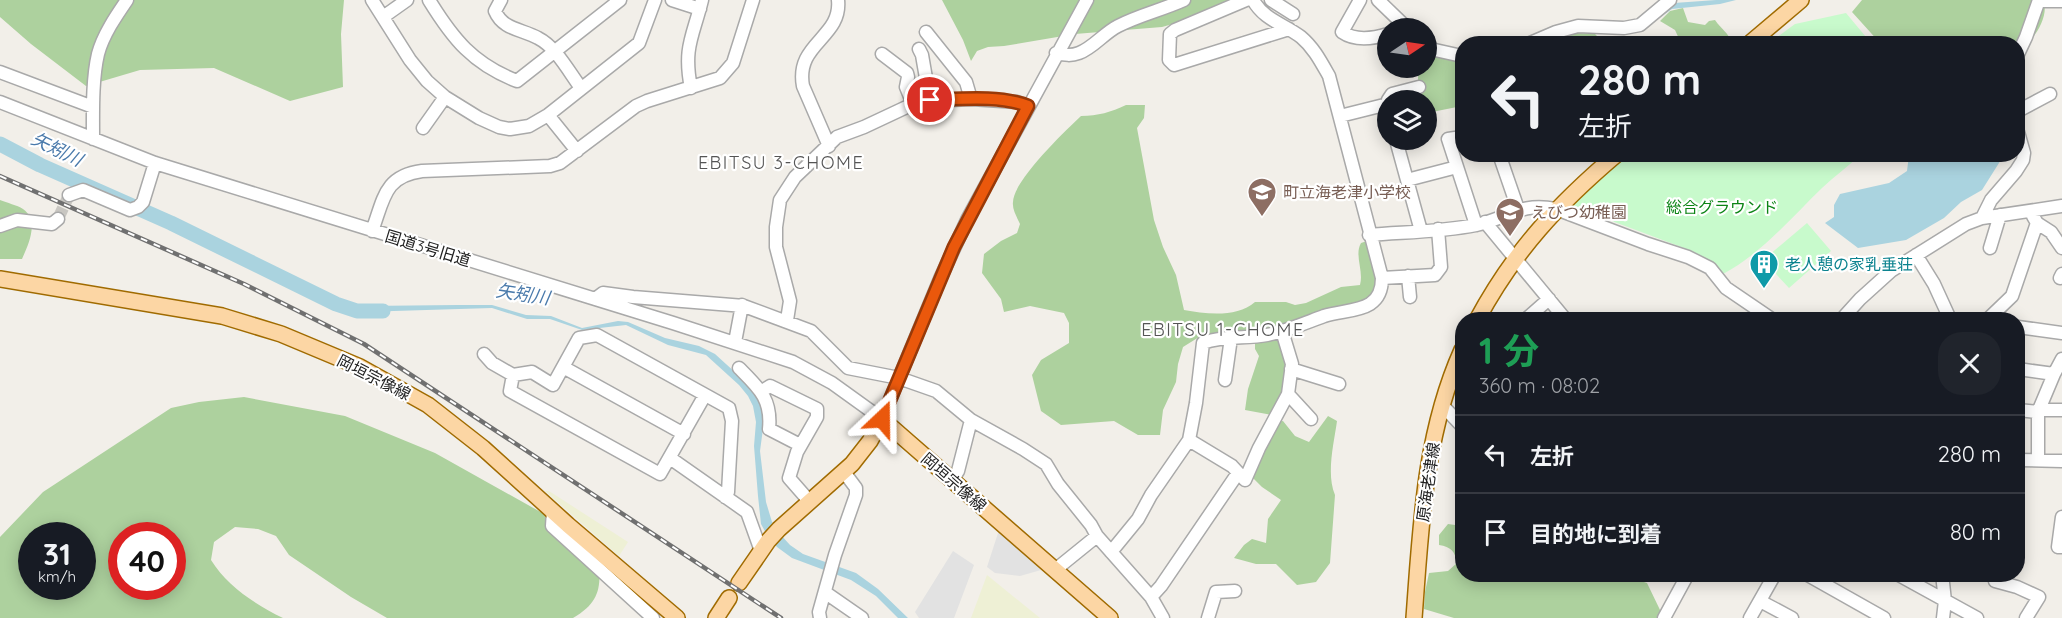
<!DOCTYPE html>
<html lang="ja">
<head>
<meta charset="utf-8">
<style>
  body { margin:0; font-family:Quicksand,"Noto Sans JP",sans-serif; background:#20242c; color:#f1f3f6; height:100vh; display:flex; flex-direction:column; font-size:22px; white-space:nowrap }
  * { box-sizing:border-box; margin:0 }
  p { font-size:20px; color:#9ea1a6 }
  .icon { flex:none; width:33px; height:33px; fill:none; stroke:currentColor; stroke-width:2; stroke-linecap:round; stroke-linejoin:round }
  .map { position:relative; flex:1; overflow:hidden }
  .panel { position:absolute; left:1455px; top:312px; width:570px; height:270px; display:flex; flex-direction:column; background:#171b24; border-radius:24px; box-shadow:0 3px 15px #0003 }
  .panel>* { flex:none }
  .guide { position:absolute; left:1455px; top:36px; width:570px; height:126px; border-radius:24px; box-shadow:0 3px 15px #0003; background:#171b24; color:#f1f3f6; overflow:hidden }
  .needle { width:39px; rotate:77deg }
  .fabs { position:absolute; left:1377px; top:18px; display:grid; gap:12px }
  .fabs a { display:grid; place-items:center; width:60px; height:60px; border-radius:50%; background:#171b24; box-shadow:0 3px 15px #0003; font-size:30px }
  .speed { position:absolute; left:18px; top:522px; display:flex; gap:12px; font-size:30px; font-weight:700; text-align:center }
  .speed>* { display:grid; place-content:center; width:78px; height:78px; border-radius:50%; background:#171b24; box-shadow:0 3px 15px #0003; line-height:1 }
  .speed small { font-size:15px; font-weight:400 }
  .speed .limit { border:9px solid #d22; background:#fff; color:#111 }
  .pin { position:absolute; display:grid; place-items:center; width:51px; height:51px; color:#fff; margin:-26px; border:3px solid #fff; border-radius:50%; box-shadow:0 2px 6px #0007 }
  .me { position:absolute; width:66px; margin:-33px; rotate:23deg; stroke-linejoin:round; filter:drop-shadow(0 0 4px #0008) }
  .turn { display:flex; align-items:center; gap:21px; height:126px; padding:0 24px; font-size:27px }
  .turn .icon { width:78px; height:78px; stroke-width:2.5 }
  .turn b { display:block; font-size:42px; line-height:51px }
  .round { display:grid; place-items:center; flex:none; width:63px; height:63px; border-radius:24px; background:#20242c }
  .head { display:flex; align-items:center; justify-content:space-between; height:102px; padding:0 24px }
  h1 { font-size:36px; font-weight:700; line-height:45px; color:#1e9e55 }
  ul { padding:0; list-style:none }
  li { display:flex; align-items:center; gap:18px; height:78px; padding:0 24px; border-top:2px solid #363941 }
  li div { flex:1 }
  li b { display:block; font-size:22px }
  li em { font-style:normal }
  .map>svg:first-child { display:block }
  .farmland { fill:#eef0d5 }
  .forest { fill:#add19e; fill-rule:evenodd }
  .park { fill:#c8facc }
  .parking { fill:#e2e2e2 }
  .water { fill:#aad3df }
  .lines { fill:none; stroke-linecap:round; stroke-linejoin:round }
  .river { stroke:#aad3df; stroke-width:15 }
  .minor-tunnel { stroke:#c8c6c1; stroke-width:12; stroke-dasharray:12 6; stroke-linecap:butt }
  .minor-casing { stroke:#a9a9a9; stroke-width:15 }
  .major-casing { stroke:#a06b00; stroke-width:18 }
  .minor { stroke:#fff; stroke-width:12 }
  .major { stroke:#fcd6a4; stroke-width:15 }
  .rail-casing { stroke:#707070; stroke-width:4.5 }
  .rail { stroke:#fff; stroke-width:2; stroke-dasharray:7; stroke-linecap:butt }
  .route-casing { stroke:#983908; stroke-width:15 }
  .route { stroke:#ea580c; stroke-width:10 }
  .labels { text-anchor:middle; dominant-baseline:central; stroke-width:4.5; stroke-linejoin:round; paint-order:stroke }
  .education-label { font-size:16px; fill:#785e54; stroke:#fff; text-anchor:start }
  .park-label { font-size:16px; fill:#0c8416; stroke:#fff }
  .street-label { font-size:16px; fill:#222; stroke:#fff }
  .culture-label { font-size:16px; fill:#0d838f; stroke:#fff; text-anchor:start }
  .water-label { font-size:18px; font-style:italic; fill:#4a7aab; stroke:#fff }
  .neighbourhood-label { font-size:18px; letter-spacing:1.5px; fill:#555; stroke:#fff }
</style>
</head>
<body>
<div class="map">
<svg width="2062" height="618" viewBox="0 0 2062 618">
  <rect width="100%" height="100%" fill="#f2efe9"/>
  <path class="farmland" d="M545,491h4l79,51 -9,14z
    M987,575l53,43h-69z"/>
  <path class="forest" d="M0,0h344l-3,34 2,53 -53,14 -76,-33 -74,2 -54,16 -55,-42 -31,-27z
    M942,0h317l-97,27 -87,7 -71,12 -16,1 -11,4 -6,10 -8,-21z
    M1862,0h182c5,22 -13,40 -26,56v-12l-138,-1 -28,-31z
    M1683,8l5,14 17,3 4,-4 6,-1c7,10 13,12 17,23h-51l-6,-13 -15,-9 10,-10z
    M1575,33l20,1 5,5v4l-57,1 22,-10z
    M1427,53l35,8v45l-35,7 -1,-13h-7l-1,-22 1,-10h7z
    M1126,105h19l-1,13 -7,10 17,92 9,27 13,28 8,35c22,4 53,8 71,-8h31l9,3 11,-2 35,-16 19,-2c4,-14 -6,-30 1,-42l6,-2 12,42 -12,18 -107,32h-45l-16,4 -16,10 -5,17 -2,18 -13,28 -3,25h-22l-24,-14 -53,4 -20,-14 -9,-36 9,-15 28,-17v-20l-5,-10 -34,-7 -26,6 -3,-13 -19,-26 2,-19 17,-13 16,-8 3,-9c-3,-7 -8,-14 -7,-22 0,-21 52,-71 68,-86 17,0 30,-4 45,-11z
    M0,200c7,3 17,5 23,9 17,12 5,36 -1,50h-22z
    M1267,340l12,1c21,18 1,55 -7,74l-27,-5 3,-21 11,-33 -4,-7v-8z
    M244,397l101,19 90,37 161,90c4,34 11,56 -23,75h-186l-36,-21 -62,-42 -13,-19 -18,-7 -23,-2 -21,15 -3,18c16,26 45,45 72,58h-283v-81l43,-45 128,-84 28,-6zM32,536h50v50h-50zM122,536h50v50h-50z
    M1328,416l9,5c-3,22 -11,53 -2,74l-5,68 -14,19 -19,3 -21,-21h-20l-22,-6 10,-13 8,-6 14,4 2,-24 13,-19 -19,-13 -11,-11 24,-54 8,-1 12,15 14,6z
    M1448,524l14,2v48l161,1 24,8 14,29 1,6h-208l-30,-9 1,-17 4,-19 19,-2 9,-8c-2,-12 -6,-16 -18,-18v-10z"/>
  <path class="park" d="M1846,13l25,30h-102l26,-19z
    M1628,155h233c-13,11 -26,21 -39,33 -31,30 -60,65 -99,86l-13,-13 -18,-10 -123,-46z
    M1807,223l24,28 -42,37 -26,-28z"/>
  <path class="parking" d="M999,530l42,40 -21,6 -25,-3 -8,-6z
    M953,551l21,14 -20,53h-35l-4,-6z"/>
  <path class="water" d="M1716,0h20l-16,4 -48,5 -27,19 -20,7 -59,-5 57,2 51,-29z
    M1909,155h95l-22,35 -21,12 -17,16 -38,22 -48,8 -33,-25 9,-6v-12l6,-11 49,-11 18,-12z
    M457,305h35l34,10 25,1 31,12 36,-7 10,1 37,16 34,8 16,8 34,31 11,18 4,18 -4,30 6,51 6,20 8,12 10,11 13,9 53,19 22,16 30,29h-10l-22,-22 -25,-16 -59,-22 -15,-11 -10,-12 -6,-11 -3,-28 -4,-50 2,-24 -3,-16 -5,-10 -9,-11 -33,-30 -38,-10 -42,-20 -44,5 -32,-11h-23l-35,-11 -131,4 4,-6z"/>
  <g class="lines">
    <path class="river" d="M0,144l40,21 131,58 165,81 21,7h26"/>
    <path class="minor-tunnel" d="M58,219l11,-24"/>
    <g class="minor-casing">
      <path id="minor" d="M372,0l38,60 17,21 18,16 34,21 20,9 11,2 19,-3 19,-11 91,-72 16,-43
        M429,0c24,39 44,64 88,81l103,-81
        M501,0l-6,11c8,19 27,18 43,27 18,9 31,34 43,50
        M672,0l28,9
        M1246,0l-71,30 -5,4 -1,26 5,5 115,-36
        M1271,0l22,14
        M1360,0l-18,32c13,9 30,7 46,2
        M1378,0l29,28
        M2039,1h23
        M383,17l24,-17
        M926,32l40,50 5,17
        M1528,44l28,-12 22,-6 46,2 16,-3 30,-25
        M1426,48l36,8
        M919,49l3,6 8,46
        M1056,53c9,2 15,3 23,0 14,-5 25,-20 39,-27 21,-11 44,-16 66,-26
        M882,54l25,19 1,4 -2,10 7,17
        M2018,54l8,-17 13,-37
        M0,72l93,35
        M691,88c-8,-41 2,-51 11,-88
        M1388,100l4,-6 27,-7
        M0,102l155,61 518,160 120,39 39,21 50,36 58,-140 28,-61 119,-218
        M2018,111l32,-17
        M548,115l29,36
        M1340,116l48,-12
        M423,128l22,-31
        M1462,137l-14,2 28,86
        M93,139c0,-27 -1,-59 5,-85 5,-19 18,-38 29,-54
        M1396,140l25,91
        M829,146l-26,-60c-8,-43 39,-48 35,-86
        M1499,154l19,55
        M1407,180l50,-13
        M69,195l14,-5 47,20 8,-3 5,-5 12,-39
        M2033,216l4,7 14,9 11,16
        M1982,218l9,-18 25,-29 7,-11 1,-7 -6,-21
        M1485,222l81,98
        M0,226l17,-6 35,4 6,-5
        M372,231c12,-32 12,-55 50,-60l128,-5 10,-3 76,-57 11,-5 73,-23 13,-15 20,-63
        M1369,235c36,-3 72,-3 107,-10 33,-7 43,-23 80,-16l92,35 40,13 22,11 16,20 47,32
        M1990,248l10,-33
        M1916,255l18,29 16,35
        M1408,276l2,21
        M1382,278l53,-3 6,-8 -3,-38
        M2060,278l2,-4
        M595,299l8,-6 30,4 111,9 67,25 37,37 51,10 37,13 35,29 52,29 23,15 12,20 33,41 6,11 54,61 12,21
        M787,320l3,-19 -14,-54v-20l4,-27 15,-23 42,-40 27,-10 49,-23 17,-3 41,-2 46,3 11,4
        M1525,320l24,-21
        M1841,320l19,-21 31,-28 75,-47 16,-6 80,-12
        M1987,320l25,-24 25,-73
        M2018,327l44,6
        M1282,331l10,33 -4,30 23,25
        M735,342l7,-37
        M484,354l8,9 21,12 19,-3 21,13 26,-47 18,-3 132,73 3,13 -4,71 -3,5
        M563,367l121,67
        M739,368c20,20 33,31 30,61l31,16
        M1291,369l48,15
        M2018,369l36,5 8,-15
        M513,375l-3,16 150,83 45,-79
        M1225,380l6,-42
        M762,391l8,-5 47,23v8l-20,35 -8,26 21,24
        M1442,405l20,21
        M2018,410l20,2 4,-2h20
        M1189,440l43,26 13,14 14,-32 29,-54
        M670,458l77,54 14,39
        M2018,460l44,1
        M2038,460v-48l16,-38
        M952,480l6,-9 13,-51
        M553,511l-1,15 101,92
        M2062,517l-4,30h4
        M1111,552l27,-33 13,-24 38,-55 7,-37 7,-60c21,-8 43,-4 64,-8 20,-4 38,-12 57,-19 25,-8 58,-2 58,-38l-53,-202c-8,-14 -15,-28 -28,-39 -17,-13 -37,-17 -48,-37
        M1055,570l42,-34
        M1806,574l78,44
        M1897,574l80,44
        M1942,574l3,27 -2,17
        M1995,581l22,6 22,10 -13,21
        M826,593l36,25
        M1151,597l10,-11 77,-113
        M1760,601l32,17
        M820,618l-1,-6 16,-57 21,-60v-7l-12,-16
        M1208,618l8,-26 19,-1
        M1664,618l24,-44
        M1750,618l25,-44"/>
    </g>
    <g class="major-casing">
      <path id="major" d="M1749,44l52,-44
        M0,279l222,37 59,18 79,33 68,38 55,43 85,77 109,93
        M1477,320c37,-69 81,-116 140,-166
        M739,583l29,-42 11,-12 73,-65 18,-23 12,-22 228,199
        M716,618l13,-20
        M1414,618c7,-92 10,-183 48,-268"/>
    </g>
    <use href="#minor" class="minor"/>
    <use href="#major" class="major"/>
    <g class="rail-casing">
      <path id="rail" d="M0,176l244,108 120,60 417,274"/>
    </g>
    <use href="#rail" class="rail"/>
  </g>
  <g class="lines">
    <g class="route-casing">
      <path id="route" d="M882,419l72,-172 74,-141c-27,-11 -68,-7 -98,-6"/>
    </g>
    <use href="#route" class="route"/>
  </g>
  <defs>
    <g id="school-pin" transform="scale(1.5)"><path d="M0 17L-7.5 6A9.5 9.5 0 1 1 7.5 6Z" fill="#8d6e63" stroke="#fff"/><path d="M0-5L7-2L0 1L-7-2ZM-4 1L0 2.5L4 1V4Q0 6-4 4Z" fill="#fff"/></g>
    <g id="building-pin" transform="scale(1.5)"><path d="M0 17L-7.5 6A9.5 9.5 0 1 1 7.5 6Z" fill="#0f9aa8" stroke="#fff"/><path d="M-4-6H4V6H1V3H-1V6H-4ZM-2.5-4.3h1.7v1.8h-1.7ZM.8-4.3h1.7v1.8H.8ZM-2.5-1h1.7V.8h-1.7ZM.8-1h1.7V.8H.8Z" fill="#fff"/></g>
  </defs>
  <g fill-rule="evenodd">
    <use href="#school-pin" x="1262" y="192"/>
    <use href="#school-pin" x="1510" y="212"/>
    <use href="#building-pin" x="1764" y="264"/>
  </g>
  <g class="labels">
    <g class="education-label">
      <text x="1283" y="192">町立海老津小学校</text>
      <text x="1531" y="212">えびつ幼稚園</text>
    </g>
    <g class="park-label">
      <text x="1722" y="207">総合グラウンド</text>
    </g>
    <g class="street-label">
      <text transform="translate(428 248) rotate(17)">国道3号旧道</text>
      <text transform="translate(374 377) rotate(27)">岡垣宗像線</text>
      <text transform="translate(954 482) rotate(41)">岡垣宗像線</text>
      <text transform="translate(1428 482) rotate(-82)">原海老津線</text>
    </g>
    <g class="culture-label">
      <text x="1785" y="264">老人憩の家乳垂荘</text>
    </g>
    <g class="water-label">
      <text transform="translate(57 149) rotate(26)">矢矧川</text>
      <text transform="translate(523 294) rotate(9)">矢矧川</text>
    </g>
    <g class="neighbourhood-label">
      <text x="781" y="162">EBITSU 3-CHOME</text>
      <text x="1223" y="329">EBITSU 1-CHOME</text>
    </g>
  </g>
</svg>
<div class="fabs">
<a><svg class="needle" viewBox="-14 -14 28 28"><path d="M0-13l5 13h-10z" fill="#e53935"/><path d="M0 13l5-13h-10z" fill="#9ea1a6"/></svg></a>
<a><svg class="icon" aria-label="layers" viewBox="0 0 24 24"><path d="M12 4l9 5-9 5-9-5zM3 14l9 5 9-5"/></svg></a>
</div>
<div class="speed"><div>31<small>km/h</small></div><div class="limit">40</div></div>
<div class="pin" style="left:930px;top:100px;background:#d93025"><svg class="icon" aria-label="arrive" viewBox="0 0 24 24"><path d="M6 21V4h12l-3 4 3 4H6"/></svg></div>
<svg class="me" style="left:882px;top:419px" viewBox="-20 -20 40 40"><path d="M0-17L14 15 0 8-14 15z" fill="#ea580c" stroke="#fff" stroke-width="4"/></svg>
<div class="guide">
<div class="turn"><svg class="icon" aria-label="left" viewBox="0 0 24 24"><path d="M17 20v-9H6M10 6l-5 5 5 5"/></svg><div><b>280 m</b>左折</div></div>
</div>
<section class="panel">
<div class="head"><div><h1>1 分</h1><p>360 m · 08:02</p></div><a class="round"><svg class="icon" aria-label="close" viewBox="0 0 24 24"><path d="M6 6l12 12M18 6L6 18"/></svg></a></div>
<ul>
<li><svg class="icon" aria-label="left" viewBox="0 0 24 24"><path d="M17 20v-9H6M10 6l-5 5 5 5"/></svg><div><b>左折</b></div><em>280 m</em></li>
<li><svg class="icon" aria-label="arrive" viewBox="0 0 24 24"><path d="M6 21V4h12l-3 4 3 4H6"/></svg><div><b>目的地に到着</b></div><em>80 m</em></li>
</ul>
</section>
</div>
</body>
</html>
